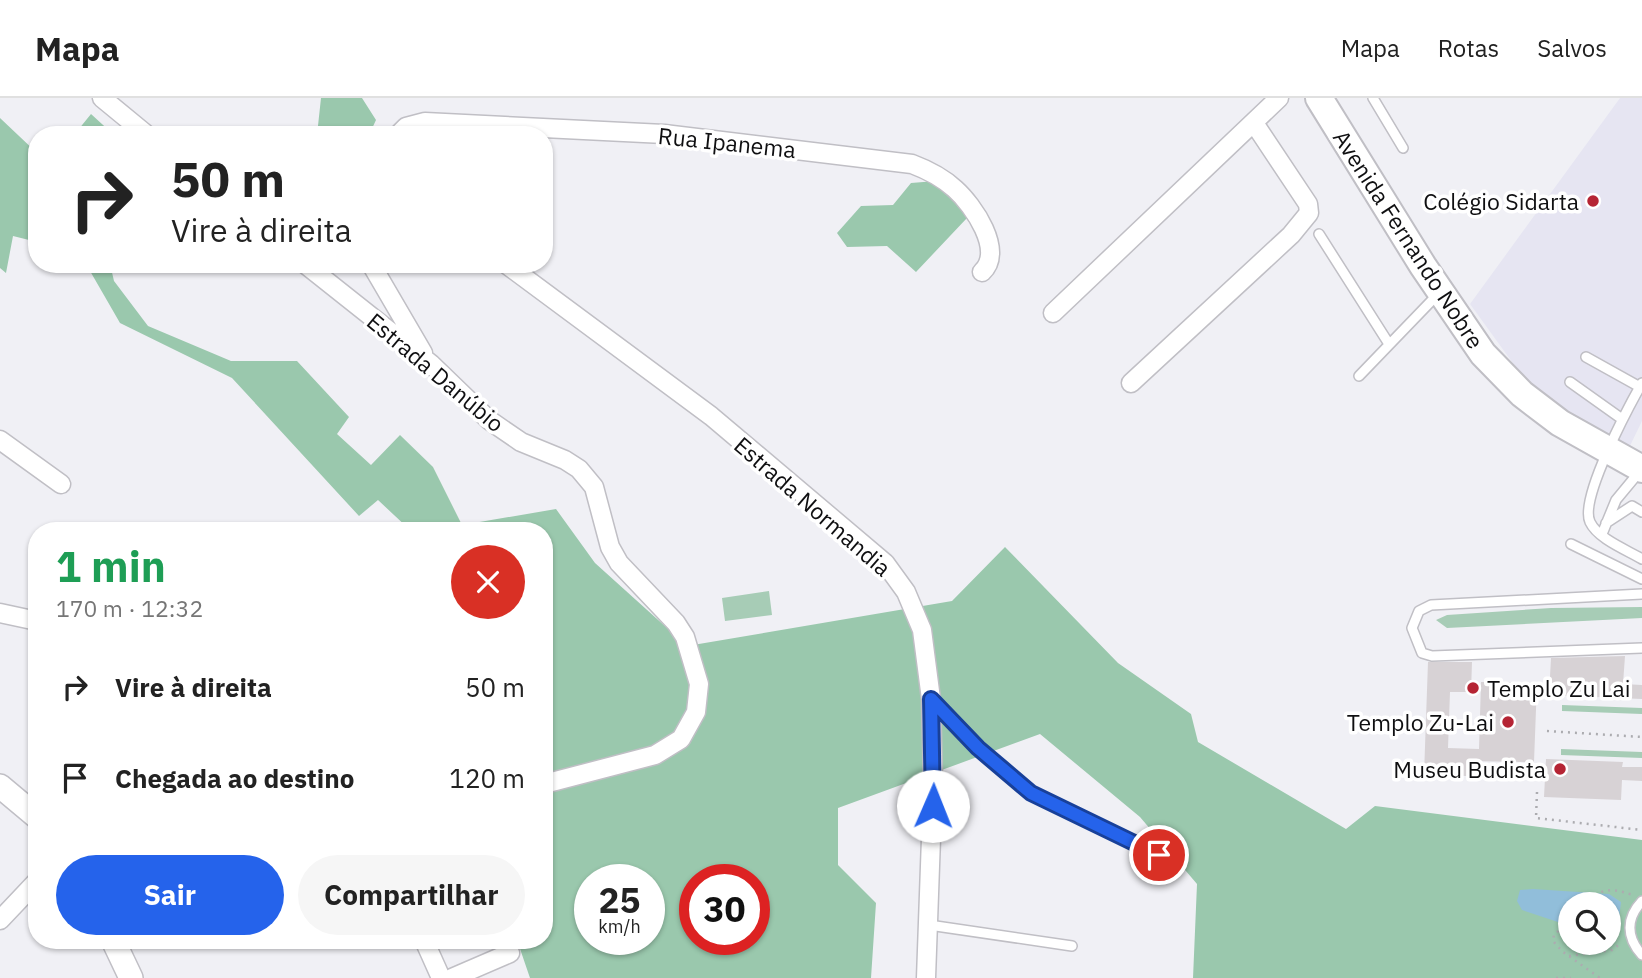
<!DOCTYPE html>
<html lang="pt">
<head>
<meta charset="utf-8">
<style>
  body { margin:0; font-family:"IBM Plex Sans",sans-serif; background:#f6f6f6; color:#222; height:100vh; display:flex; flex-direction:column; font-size:26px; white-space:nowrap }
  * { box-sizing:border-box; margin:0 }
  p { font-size:23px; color:#767676 }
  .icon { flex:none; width:38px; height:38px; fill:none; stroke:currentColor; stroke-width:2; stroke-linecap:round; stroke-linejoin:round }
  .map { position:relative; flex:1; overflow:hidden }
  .details { position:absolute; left:28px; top:424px; width:525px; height:427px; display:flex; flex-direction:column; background:#fff; border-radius:28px; box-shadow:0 2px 5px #0004 }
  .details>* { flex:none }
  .guide { position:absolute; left:28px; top:28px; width:525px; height:147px; border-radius:28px; box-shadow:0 2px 5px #0004; background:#fff; color:#222; overflow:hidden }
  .tools { position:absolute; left:1558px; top:794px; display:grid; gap:14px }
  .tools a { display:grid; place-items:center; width:63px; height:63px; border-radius:50%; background:#fff; box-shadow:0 2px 5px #0004; font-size:35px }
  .speed { position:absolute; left:574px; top:766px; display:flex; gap:14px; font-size:35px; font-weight:700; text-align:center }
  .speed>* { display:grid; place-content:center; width:91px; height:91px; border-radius:50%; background:#fff; box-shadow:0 2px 5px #0004; line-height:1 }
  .speed small { font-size:18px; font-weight:400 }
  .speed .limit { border:10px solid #d22; background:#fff; color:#111 }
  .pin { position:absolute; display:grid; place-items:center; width:60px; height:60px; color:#fff; margin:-30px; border:4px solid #fff; border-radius:50%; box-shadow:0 2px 7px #0007 }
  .me { position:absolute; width:77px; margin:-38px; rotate:1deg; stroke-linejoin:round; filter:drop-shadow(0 0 5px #0008) }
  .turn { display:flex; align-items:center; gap:24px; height:147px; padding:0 28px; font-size:32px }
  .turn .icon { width:91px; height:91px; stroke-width:2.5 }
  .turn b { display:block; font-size:49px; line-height:60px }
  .round { display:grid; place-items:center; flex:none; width:74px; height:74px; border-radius:37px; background:#f6f6f6 }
  .headline { display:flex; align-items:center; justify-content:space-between; height:119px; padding:0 28px }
  h1 { font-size:42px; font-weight:800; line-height:52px; color:#1e9e55 }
  .primary-button { display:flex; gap:14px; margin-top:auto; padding:14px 28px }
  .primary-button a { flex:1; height:80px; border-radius:42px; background:#2563eb; color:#fff; font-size:28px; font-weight:800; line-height:80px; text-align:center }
  .primary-button a+a { background:#f6f6f6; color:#222 }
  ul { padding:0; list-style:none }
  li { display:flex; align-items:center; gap:21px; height:91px; padding:0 28px }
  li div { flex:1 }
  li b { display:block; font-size:26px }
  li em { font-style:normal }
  header { display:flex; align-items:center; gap:42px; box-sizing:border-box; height:98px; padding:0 35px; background:#fff; border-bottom:2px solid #e0e0e0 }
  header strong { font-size:33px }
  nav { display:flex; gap:38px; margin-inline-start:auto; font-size:24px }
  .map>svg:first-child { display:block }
  .built { fill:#e6e5f2 }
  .green { fill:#a7ccb6 }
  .forest { fill:#9ac8ad; fill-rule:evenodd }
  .water { fill:#91beda }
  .building { fill:#d7d2d5 }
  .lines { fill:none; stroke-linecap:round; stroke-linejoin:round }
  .service-casing { stroke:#c0bfc5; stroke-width:12 }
  .minor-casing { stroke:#c0bfc5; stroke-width:21 }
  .tertiary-casing { stroke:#c0bfc5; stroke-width:26 }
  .secondary-casing { stroke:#c0bfc5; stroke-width:30 }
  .path { stroke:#acacb0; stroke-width:2.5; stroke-dasharray:2 5; stroke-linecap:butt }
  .service { stroke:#fff; stroke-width:9 }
  .minor { stroke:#fff; stroke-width:18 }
  .tertiary { stroke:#fff; stroke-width:23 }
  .secondary { stroke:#fff; stroke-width:26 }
  .route-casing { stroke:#184099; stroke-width:18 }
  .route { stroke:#2563eb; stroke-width:12 }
  .poi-dot { fill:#b52434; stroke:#fff; stroke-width:2.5 }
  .labels { text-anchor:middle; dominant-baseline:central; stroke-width:7; stroke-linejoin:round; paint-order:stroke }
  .street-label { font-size:23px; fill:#0f0f11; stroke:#fff }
  .poi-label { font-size:23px; fill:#0f0f11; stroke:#fff; text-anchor:end }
</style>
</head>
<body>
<header>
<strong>Mapa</strong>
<nav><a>Mapa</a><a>Rotas</a><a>Salvos</a></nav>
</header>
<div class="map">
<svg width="1642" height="880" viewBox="0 0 1642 880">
  <rect width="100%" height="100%" fill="#f0f0f5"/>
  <path class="built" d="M1620,0h22v323l-15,31 -91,-57 -66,-91z"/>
  <path class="green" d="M769,493l3,24 -47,6 -3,-23z
    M1642,509v11l-195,10 -11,-8 11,-5 104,-7z
    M1562,607l80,3v6l-80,-3z
    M1561,651l81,3v6l-81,-3z"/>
  <path class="forest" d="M321,0h41l14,22 -7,15h-52z
    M91,16l23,21h-40z
    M0,20l37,35v89l-24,-6 -7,37 -6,-5z
    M936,83l29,17 2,20 -51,54 -29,-26 -40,1 -10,-14 24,-27 32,-1 18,-22z
    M86,166h24l4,17 34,45 83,35h66l52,56 -12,17 34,31 29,-30 33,32 29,58 94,-16 39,54 92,83 265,-45 53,-54 113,116 73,51 7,28 148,87 29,-23 267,34v138h-449l4,-94 -57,-67 -100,-83 -202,74v57l38,38 -5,75h-341l-13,-38h27v-410h-134l-32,-30 -19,16 -127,-138 -112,-55zM590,782h59v60h-59zM695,782h59v60h-59zM1570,807h38v38h-38z"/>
  <path class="water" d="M1533,791l76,5 12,8 -3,26 -10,10v-33h-38v21l-48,-16 -5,-9 3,-11z"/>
  <path class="building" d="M1625,558l-2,28 19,1v14l-93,-4 2,-37z
    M1428,564h44l-1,30h-21l-2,56 31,1 2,-67 56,1 -3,79 -66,-1 -1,15 -43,-1z
    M1546,661l77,3 -1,5h20v14l-20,-1 -1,20 -77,-3z"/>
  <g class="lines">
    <g class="service-casing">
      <path id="service" d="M1373,0l30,50
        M1319,136l70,110
        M1586,259l54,30
        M1359,278l80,-83
        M1570,284l52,37
        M1642,285c-13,23 -63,116 -52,139 8,17 37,28 52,37
        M1606,425l26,-17 10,6
        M1602,436l14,-34 24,-29
        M1571,446l71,35
        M1642,496l-211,11 -12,6 -7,17 10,25 10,3 210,-8
        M932,602l46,48 53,45 128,62
        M1642,803c-16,17 -16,36 0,54
        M929,827l143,21"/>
    </g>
    <g class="minor-casing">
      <path id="minor" d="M102,0l45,37
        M398,37l8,-8 19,-5 239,12 248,30c16,6 30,13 43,25 18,16 50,62 27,83
        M305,166l126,100 58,56 32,22 44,18 14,9 15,18 16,60 9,16 57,60 9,14 14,47 -3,28 -15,27 -26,16 -111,29
        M371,166l52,89
        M506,166l205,152 174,147 21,29 16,38 9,69 2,83 -7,196
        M1053,215l226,-215
        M1131,285l160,-148 18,-22 -1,-9 -54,-81
        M0,342l61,44
        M0,515l37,8
        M0,822l37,-39
        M424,842l17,38
        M452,880l58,-25"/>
    </g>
    <g class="tertiary-casing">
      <path id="tertiary" d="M0,688l37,31
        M113,842l18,38"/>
    </g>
    <g class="secondary-casing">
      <path id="secondary" d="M1319,0l104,168 60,88 39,40 38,29 82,46"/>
    </g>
    <path class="path" d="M1547,633l95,6
      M1537,694l-1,26 106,12
      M1585,807c15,-18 27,-17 48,-10
      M1570,825l-16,11 -1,7 10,11 37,26
      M1569,858l43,-6 8,-6
      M1556,880h15"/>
    <use href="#service" class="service"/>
    <use href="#minor" class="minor"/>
    <use href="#tertiary" class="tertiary"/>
    <use href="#secondary" class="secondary"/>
  </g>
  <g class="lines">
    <g class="route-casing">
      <path id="route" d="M933,708l-2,-107 47,49 53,45 128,62"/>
    </g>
    <use href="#route" class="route"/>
  </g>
  <g class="poi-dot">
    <circle cx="1593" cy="103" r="7"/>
    <circle cx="1473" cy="590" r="7"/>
    <circle cx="1508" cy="624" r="7"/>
    <circle cx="1560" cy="671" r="7"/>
  </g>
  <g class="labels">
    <g class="street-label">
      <text transform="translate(727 44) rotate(6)">Rua Ipanema</text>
      <text transform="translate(1409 141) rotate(57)">Avenida Fernando Nobre</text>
      <text transform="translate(436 274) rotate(40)">Estrada Danúbio</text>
      <text transform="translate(813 408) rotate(41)">Estrada Normandia</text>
    </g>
    <g class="poi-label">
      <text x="1579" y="103">Colégio Sidarta</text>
      <text x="1487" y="590" text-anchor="start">Templo Zu Lai</text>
      <text x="1494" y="624">Templo Zu-Lai</text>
      <text x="1546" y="671">Museu Budista</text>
    </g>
  </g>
</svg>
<div class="tools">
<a><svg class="icon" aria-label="search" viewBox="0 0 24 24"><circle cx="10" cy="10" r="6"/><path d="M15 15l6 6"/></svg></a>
</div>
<div class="speed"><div>25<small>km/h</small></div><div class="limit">30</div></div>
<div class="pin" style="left:1159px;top:757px;background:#d93025"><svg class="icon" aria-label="arrive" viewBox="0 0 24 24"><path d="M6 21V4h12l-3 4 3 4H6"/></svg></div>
<svg class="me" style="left:933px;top:708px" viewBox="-20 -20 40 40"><circle r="19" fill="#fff"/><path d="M0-13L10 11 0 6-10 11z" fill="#2563eb"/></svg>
<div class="guide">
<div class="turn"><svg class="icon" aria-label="right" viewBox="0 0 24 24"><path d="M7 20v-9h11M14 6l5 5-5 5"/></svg><div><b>50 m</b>Vire à direita</div></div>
</div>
<section class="details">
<div class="headline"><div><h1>1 min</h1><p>170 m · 12:32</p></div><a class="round" style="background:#d93025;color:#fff"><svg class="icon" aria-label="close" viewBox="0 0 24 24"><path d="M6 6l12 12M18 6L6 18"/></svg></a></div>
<ul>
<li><svg class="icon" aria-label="right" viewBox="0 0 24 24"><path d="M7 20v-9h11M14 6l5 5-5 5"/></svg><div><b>Vire à direita</b></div><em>50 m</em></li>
<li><svg class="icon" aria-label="arrive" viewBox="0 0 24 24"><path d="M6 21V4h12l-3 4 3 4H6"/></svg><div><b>Chegada ao destino</b></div><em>120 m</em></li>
</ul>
<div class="primary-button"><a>Sair</a><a>Compartilhar</a></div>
</section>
</div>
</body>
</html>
